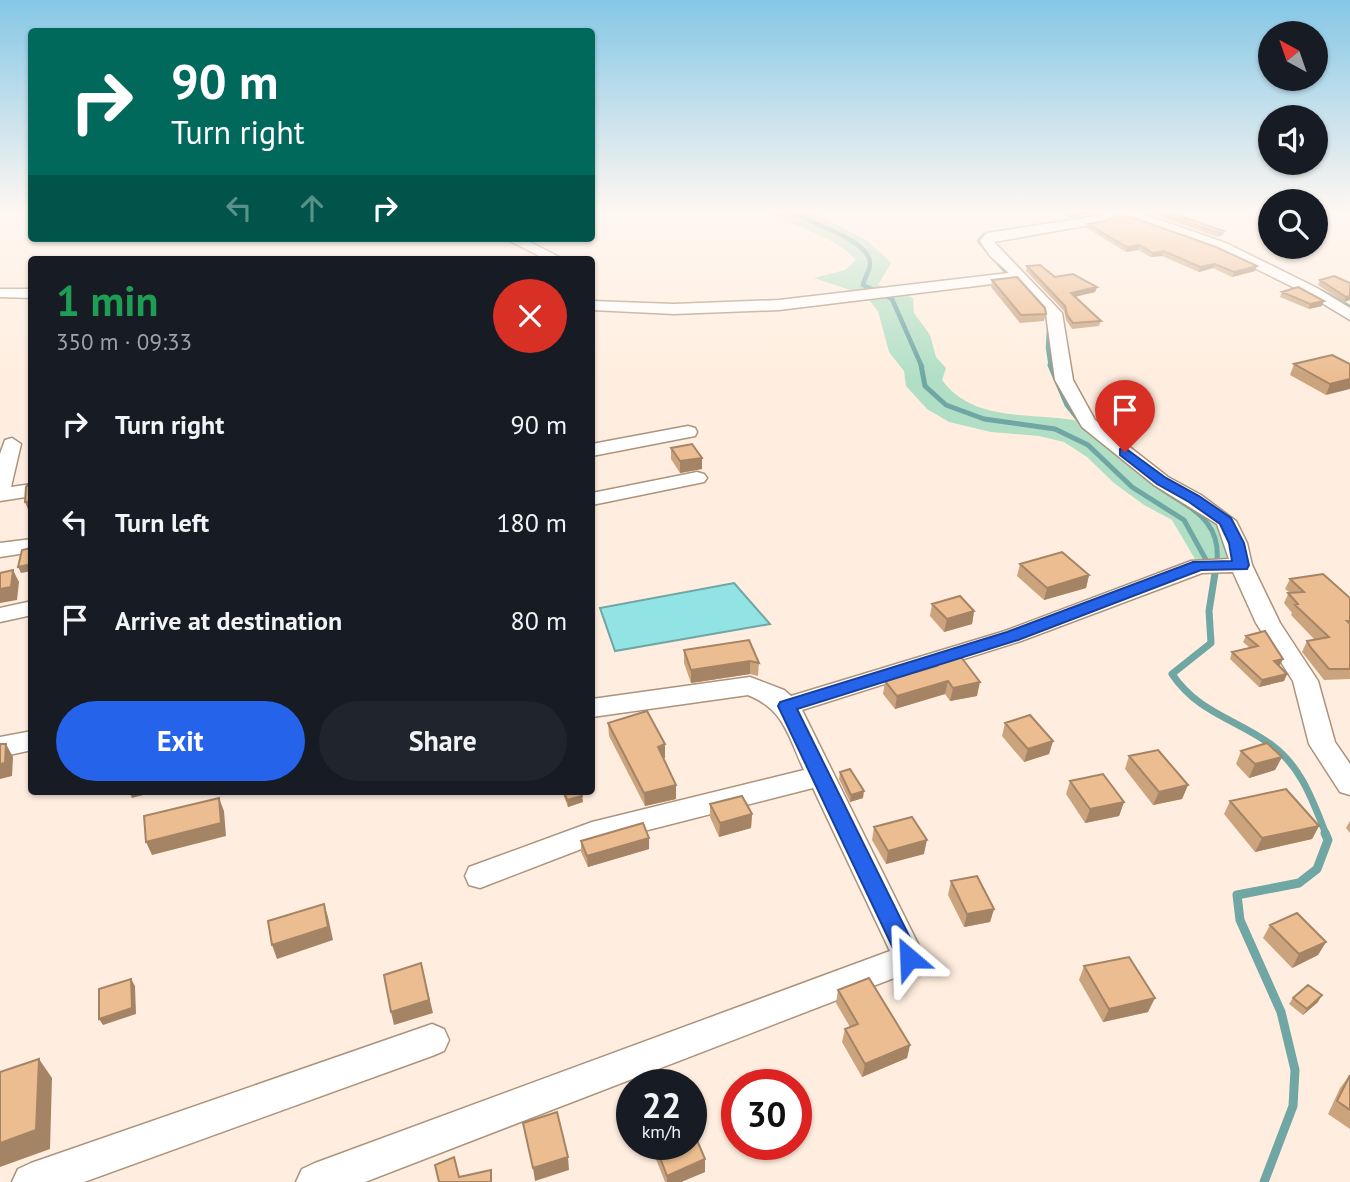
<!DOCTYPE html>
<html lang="en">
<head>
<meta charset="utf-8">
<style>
  body { margin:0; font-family:"PT Sans",sans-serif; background:#20242c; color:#f1f3f6; height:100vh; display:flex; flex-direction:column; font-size:26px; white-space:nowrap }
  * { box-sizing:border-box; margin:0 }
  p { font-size:23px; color:#9ea1a6 }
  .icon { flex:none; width:38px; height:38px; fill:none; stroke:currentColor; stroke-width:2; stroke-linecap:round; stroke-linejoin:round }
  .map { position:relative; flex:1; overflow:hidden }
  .sheet { position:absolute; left:28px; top:256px; width:567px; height:539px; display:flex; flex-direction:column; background:#171b24; border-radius:7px; box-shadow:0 2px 5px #0004 }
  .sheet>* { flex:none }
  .guide { position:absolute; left:28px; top:28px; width:567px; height:214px; border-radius:7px; box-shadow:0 2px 5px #0004; background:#00695c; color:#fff; overflow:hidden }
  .needle { width:46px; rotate:320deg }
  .fabs { position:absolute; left:1258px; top:21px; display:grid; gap:14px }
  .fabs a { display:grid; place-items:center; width:70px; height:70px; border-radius:50%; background:#171b24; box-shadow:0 2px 5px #0004; font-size:35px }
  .speed { position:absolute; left:616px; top:1069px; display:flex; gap:14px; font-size:35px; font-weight:700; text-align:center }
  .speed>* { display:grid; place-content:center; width:91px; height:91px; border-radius:50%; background:#171b24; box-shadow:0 2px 5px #0004; line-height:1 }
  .speed small { font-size:18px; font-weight:400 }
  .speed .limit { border:10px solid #d22; background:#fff; color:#111 }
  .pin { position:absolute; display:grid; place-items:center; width:60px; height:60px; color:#fff; margin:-72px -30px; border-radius:50% 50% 50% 0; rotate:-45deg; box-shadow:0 0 7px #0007 }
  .pin .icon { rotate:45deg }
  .me { position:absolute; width:77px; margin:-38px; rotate:334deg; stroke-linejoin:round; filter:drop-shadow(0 0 5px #0008) }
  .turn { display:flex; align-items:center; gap:24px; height:147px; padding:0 28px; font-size:32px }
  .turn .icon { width:91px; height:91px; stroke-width:2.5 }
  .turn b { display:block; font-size:49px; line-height:60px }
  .lanes { display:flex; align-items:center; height:66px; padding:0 28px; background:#0003; justify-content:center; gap:35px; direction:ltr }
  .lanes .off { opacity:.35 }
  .round { display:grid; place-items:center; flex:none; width:74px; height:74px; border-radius:37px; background:#20242c }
  .summary { display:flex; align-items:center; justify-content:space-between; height:119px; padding:0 28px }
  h1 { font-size:42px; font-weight:700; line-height:52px; color:#1e9e55 }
  .button { display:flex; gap:14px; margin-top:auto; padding:14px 28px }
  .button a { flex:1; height:80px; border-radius:42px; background:#2563eb; color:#fff; font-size:28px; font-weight:700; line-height:80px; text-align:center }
  .button a+a { background:#20242c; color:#f1f3f6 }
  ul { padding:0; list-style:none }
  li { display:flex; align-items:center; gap:21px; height:98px; padding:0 28px }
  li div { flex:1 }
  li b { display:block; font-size:26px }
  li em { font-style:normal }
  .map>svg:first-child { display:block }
  .green { fill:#b1dfc5 }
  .water { fill:#92e3e3; stroke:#70a6a3; stroke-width:2 }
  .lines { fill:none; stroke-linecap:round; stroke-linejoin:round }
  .stream-far3 { stroke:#70a6a3; stroke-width:4.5 }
  .stream-far2 { stroke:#70a6a3; stroke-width:5 }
  .stream-far1 { stroke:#70a6a3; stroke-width:7 }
  .stream { stroke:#70a6a3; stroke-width:9 }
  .minor-casing { stroke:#ac937c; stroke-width:3 }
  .minor { fill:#fff; fill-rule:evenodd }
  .wall { fill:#cba37d }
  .shaded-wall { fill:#a58466 }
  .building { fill:#ecbd91; stroke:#a58466; stroke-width:2 }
  .route { fill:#2563eb; stroke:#184099; stroke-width:2 }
</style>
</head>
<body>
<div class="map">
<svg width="1350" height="1182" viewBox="0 0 1350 1182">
  <rect width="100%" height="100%" fill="#ffeedf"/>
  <path class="green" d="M770,212h42l56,29 23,22 -13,22 35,13 1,15 16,22 6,22 10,11 -4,12c33,45 95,31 143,42 9,2 130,89 139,99 9,9 13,32 17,44l-42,1 -27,-46 -28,-15 -30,-22 -27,-26 -23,-15 -25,-6 -48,-4 -42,-10 -22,-13 -21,-23 -2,-15 -15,-19 -11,-41 -13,-16 -51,-17 31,-8 11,-10c-20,-24 -60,-31 -86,-48z"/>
  <path class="water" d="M734,583l36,41 -155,27 -15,-43z"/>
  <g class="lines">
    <path class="stream-far3" d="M792,212c17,11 79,28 78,52 0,7 -6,14 -7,21l29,14 30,68
      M992,233l-8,2 -5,6 29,33
      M1321,291l29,16
      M1049,329l-1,19 3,19"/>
    <path class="stream-far2" d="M921,365l4,21 21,19 38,14 71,10 33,16 44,42 52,33 26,47
      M1050,365l17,40 19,24
      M1137,468c32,37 90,39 79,101"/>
    <path class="stream-far1" d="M1216,567l-7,44 2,32 -39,31c27,40 65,45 101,72 29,22 40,56 53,88"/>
    <path class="stream" d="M1264,1182l29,-76 2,-36 -14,-58 -41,-92 -3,-25 62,-12 18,-14 11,-29 -3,-7"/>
    <g class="minor-casing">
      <path id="minor" d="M1105,212l35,1 86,30 91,45 33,20v12l-43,-26 -91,-45 -83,-29 -19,-3 -7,5 -113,20 68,71 11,67 22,40 73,57 33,18 35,26 11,22 5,22 28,58 38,58 17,61 15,22v31l-10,-3 -31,-48 -16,-63 -37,-58 -23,-51 -31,1 -181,68 -219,69 123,248 -5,10 -555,214h-69l6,-13 13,-6 575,-212 -77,-163 -216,55 -117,45 -11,-3 -4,-9 4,-9 123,-45 212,-52c-16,-34 -19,-60 -56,-75l-156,22v-18l158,-22 34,13 7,6 214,-65 186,-70 38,-2 -12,-35 -63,-39 -72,-58 -27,-47 -9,-66 -29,-33 -238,29 -105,4 -82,-4v-9l82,3 105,-4 230,-27 -19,-17 -10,-15 7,-8 116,-18z
        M504,238h18l41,21h-18z
        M0,289h32v9l-32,-1z
        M688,426l7,2 2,4 -2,4 -103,20v-12z
        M12,438l9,6 -10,43 21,-3v12l-32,5v-47l5,-14z
        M697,472l7,2 3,4 -3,4 -112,23v-12z
        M32,539v13l-32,5v-14z
        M32,601v14l-32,7v-14z
        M32,731v19l-32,7v-20z
        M432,1024l12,5 5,11 -5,11 -12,5 -348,126h-72l6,-13 13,-6z"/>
    </g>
    <use href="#minor" class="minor"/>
  </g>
  <path class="wall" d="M1060,212h37v1l-27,4z
    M1152,212h16l56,19 -1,4 -6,2 -65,-23z
    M1088,224l169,42 -2,5 -23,6 -19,-9 -14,4 -37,-16 -11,1 -13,-7 -12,2 -39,-24z
    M1027,266l28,11 42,10 -2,5 -20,5 26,24 -2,5 -27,3 -6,-9 -2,-9 -38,-40z
    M1334,276l16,24 -6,2 -26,-17 2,-5z
    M992,280l54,34 -2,7 -24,2 -29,-36z
    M1282,292l40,14 -13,3 -29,-12z
    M1294,364h56l-24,31 -36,-20z
    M671,448l31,21 -22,4 -9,-14z
    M1020,564l69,11 -3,13 -42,12 -27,-24z
    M1290,579l60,19v81l-26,1 -22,-28 5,-11 8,-1 -24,-25 1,-2 -8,-10 5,-11 -4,-3z
    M932,604l42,7 -2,13 -28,8 -14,-16z
    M1246,636l34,29 -2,1 9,8 -3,7 -25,6 -29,-28 2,-7 18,-4 -7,-6z
    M684,650l75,13 -1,13 -8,-2 -59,9 -7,-20z
    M932,659l45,37 -27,5 -5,-7 -50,15 -12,-15 2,-13 46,-13z
    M608,723l57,35h-2l13,41 -31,7 -36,-70z
    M1005,723l48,18 -4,13 -25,8 -22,-26z
    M1241,751l41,6 -7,13 -26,8 -13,-14z
    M1129,756l59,29 -6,14 -29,6 -28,-36z
    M840,772l23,26 -13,4 -11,-23z
    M1070,781l54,21 -5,14 -34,7 -19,-29z
    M562,791h18l2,5 1,6 -15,5z
    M1230,801l89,25 -7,13 -57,13 -31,-38z
    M710,804l42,10 -1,14 -32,9 -9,-20z
    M1350,821v12l-4,-5z
    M874,827l50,27 -38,10 -14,-24z
    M581,841l68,8 -61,18 -7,-15z
    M951,881l43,28 -4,13 -26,5 -16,-32z
    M1270,925l56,17 -8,13 -26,13 -29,-30z
    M1084,966l64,46 -45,10 -24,-42z
    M838,990l72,55 -3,13 -45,19 -20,-35 3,-13 5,-2 -14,-24z
    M1293,998l25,4 -15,13 -14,-11z
    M1350,1075v54l-22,-15 12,-26z
    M650,1144h41l14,15v13l-24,10h-16z"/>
  <path class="shaded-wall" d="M1080,212h17v1l-27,4 1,-4z
    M1224,231l-1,4 -6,2 2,-4z
    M1139,245l-1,5 -12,2 1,-5z
    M1164,251l-2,5 -11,1 2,-4z
    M1215,264l-2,4 -14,4 1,-5z
    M1257,266l-2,5 -23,6 2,-5z
    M1097,287l-2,5 -26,6 2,-5z
    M1350,296v4l-6,2 2,-5z
    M1324,301l-2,5 -13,3 1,-5z
    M1350,379v10l-24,6 4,-11z
    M702,458v11l-22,4v-12z
    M32,501v13h-2l-5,-12z
    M32,564v7l-11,2 -3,-6z
    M13,570l6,12 -2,18 -17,3v-14z
    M1089,575l-3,13 -42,12 3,-12z
    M974,611l-2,13 -28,8 3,-13z
    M1283,659l-3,6 -9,3 3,-7z
    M750,661v13l-59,9v-13z
    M1287,674l-3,7 -25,6 3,-7z
    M948,681l-3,13 -50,15 2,-13z
    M980,682l-3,14 -27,5 3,-13z
    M1053,741l-4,13 -25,8 4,-13z
    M6,744l7,13 -1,19 -12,3v-15z
    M665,744v14l-7,2v-13z
    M1282,757l-7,13 -26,8 6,-14z
    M676,785v14l-31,7 -1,-13z
    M1188,785l-6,14 -29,6 6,-13z
    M129,791h29l-26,7z
    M864,791l-1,7 -13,4 1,-7z
    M582,796l1,6 -15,5 -1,-7z
    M219,798l5,13 2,25 -74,19 -6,-13z
    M1124,802l-5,14 -34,7 5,-14z
    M752,814l-1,14 -32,9 1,-14z
    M1319,826l-7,13 -57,13 7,-14z
    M649,838v11l-61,18 -1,-11z
    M927,840l-3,14 -38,10 2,-13z
    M324,904l4,13 5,23 -56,19 -5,-14z
    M994,909l-4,13 -26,5 3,-13z
    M1326,942l-8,13 -26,13 7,-14z
    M421,963l12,50 -39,12 -3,-13z
    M131,979l4,7 1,28 -33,11 -4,-6z
    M1322,995l-4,7 -15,13 4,-6z
    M1155,998l-7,14 -45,10 6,-13z
    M910,1045l-3,13 -45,19 3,-13z
    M39,1059l13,19 -2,71 -50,18v-24z
    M568,1157l1,13 -34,11 -2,-13z
    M705,1159v13l-24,10h-14v-6z"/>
  <path class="building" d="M1158,212h10l56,19 -5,2z
    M1116,215l18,3 82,29 41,19 -23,6 -19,-8 -15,3 -36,-16 -11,2 -14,-8 -12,2 -39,-23 21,-4z
    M1040,265l15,12 18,-3 24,13 -26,6 30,28 -28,2 -6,-8 -2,-9 -38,-40z
    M1334,276l16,7v13l-4,1 -26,-17z
    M1017,277l28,31 1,6 -25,1 -29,-35z
    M1298,287l26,14 -14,3 -28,-12z
    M1332,355l18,9v15l-20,5 -36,-20z
    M692,444l10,14 -22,3 -9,-13z
    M30,482h2v19l-7,1 1,-15z
    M32,546v18l-14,3 4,-17 9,-2z
    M1062,552l27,23 -42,13 -27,-24z
    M13,570l-2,17 -11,2v-16z
    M1323,574l27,24v23h-3l3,3v45h-21l-18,-21 -4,-7 22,-4 -34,-32 3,-1 -10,-11 16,-1 -14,-13z
    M960,596l14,15 -27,8 -15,-15z
    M1265,631l18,28 -9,2 13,13 -25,6 -30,-28 26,-6 -12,-10z
    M749,640l10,23 -9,-2 -59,9 -7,-20z
    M958,653l22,29 -27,6 -5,-7 -51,15 -12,-15 52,-15 -5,-7z
    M647,711l18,33 -7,3 18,38 -32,8 -36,-70z
    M1030,715l23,26 -25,8 -23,-26z
    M1267,743l15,14 -27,7 -14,-13z
    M0,744h6l-1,19 -5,1z
    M1158,750l30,35 -29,7 -30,-36z
    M850,769l14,22 -13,4 -11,-23z
    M1103,774l21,28 -34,7 -20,-28z
    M1286,789l33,37 -57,12 -32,-37z
    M564,791h16l2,5 -15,4z
    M742,796l10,18 -32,9 -10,-19z
    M219,798l2,25 -75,19 -2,-26z
    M912,817l15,23 -39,11 -14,-24z
    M643,823l6,15 -62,18 -6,-15z
    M977,876l17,33 -27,5 -16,-33z
    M324,904l4,23 -56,18 -4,-24z
    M1297,913l29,29 -27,12 -29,-29z
    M1129,957l26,41 -46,11 -25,-43z
    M421,963l8,37 -38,12 -7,-37z
    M869,978l41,67 -45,19 -20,-35 13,-5 -20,-34z
    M131,979l1,29 -33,11v-30z
    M1308,985l14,10 -15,14 -14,-11z
    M39,1059l-3,71 -36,13v-71z
    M1350,1075v35l-13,-9z
    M557,1112l11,45 -35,11 -10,-45z
    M691,1126l14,33 -38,17 -12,-32h36z
    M454,1157l5,20 32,-7v12h-52l-4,-17z"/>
  <linearGradient id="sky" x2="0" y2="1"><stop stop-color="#85c7e6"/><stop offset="0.56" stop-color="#fff7f1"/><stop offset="1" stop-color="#fff7f1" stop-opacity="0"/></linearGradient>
  <rect width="1350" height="377" fill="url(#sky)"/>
  <path class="route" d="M1125,448l41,30 33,18 32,22 13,25 5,22 -2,4 -46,1 -183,70 -221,69 123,249 -3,7 -8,3 -8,-3 -123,-259 2,-4 227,-70 186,-70 39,-1 -3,-18 -9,-19 -31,-22 -32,-18 -37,-29v-6z"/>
</svg>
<div class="fabs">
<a><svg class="needle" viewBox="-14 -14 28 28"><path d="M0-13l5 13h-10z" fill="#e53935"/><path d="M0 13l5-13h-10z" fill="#9ea1a6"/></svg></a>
<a><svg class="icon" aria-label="sound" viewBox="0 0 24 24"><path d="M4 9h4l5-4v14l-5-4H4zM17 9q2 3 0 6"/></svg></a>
<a><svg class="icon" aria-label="search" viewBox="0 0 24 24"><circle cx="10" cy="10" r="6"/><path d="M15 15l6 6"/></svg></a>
</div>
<div class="speed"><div>22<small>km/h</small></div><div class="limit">30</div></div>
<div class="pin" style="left:1125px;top:452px;background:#d93025"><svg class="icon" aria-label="arrive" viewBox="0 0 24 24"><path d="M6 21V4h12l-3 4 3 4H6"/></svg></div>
<svg class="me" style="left:909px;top:958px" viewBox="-20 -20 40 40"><path d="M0-17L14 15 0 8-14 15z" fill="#2563eb" stroke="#fff" stroke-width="4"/></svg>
<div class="guide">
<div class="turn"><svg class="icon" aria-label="right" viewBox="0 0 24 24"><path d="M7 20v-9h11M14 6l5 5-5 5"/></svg><div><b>90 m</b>Turn right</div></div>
<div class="lanes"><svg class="icon off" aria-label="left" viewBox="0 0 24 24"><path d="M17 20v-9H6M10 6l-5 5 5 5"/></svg><svg class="icon off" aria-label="ahead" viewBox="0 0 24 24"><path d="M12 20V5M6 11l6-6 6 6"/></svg><svg class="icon" aria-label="right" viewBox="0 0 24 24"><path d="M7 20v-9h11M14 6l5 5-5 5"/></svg></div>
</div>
<section class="sheet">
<div class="summary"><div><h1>1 min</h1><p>350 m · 09:33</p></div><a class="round" style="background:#d93025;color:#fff"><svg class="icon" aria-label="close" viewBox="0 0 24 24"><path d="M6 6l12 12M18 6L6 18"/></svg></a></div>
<ul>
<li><svg class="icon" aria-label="right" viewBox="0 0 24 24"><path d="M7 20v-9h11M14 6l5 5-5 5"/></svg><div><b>Turn right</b></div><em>90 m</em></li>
<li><svg class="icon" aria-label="left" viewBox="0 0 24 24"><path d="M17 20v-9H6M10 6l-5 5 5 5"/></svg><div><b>Turn left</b></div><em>180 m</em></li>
<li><svg class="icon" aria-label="arrive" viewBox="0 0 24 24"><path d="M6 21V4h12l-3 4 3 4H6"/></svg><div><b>Arrive at destination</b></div><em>80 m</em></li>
</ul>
<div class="button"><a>Exit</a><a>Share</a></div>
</section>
</div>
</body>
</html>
